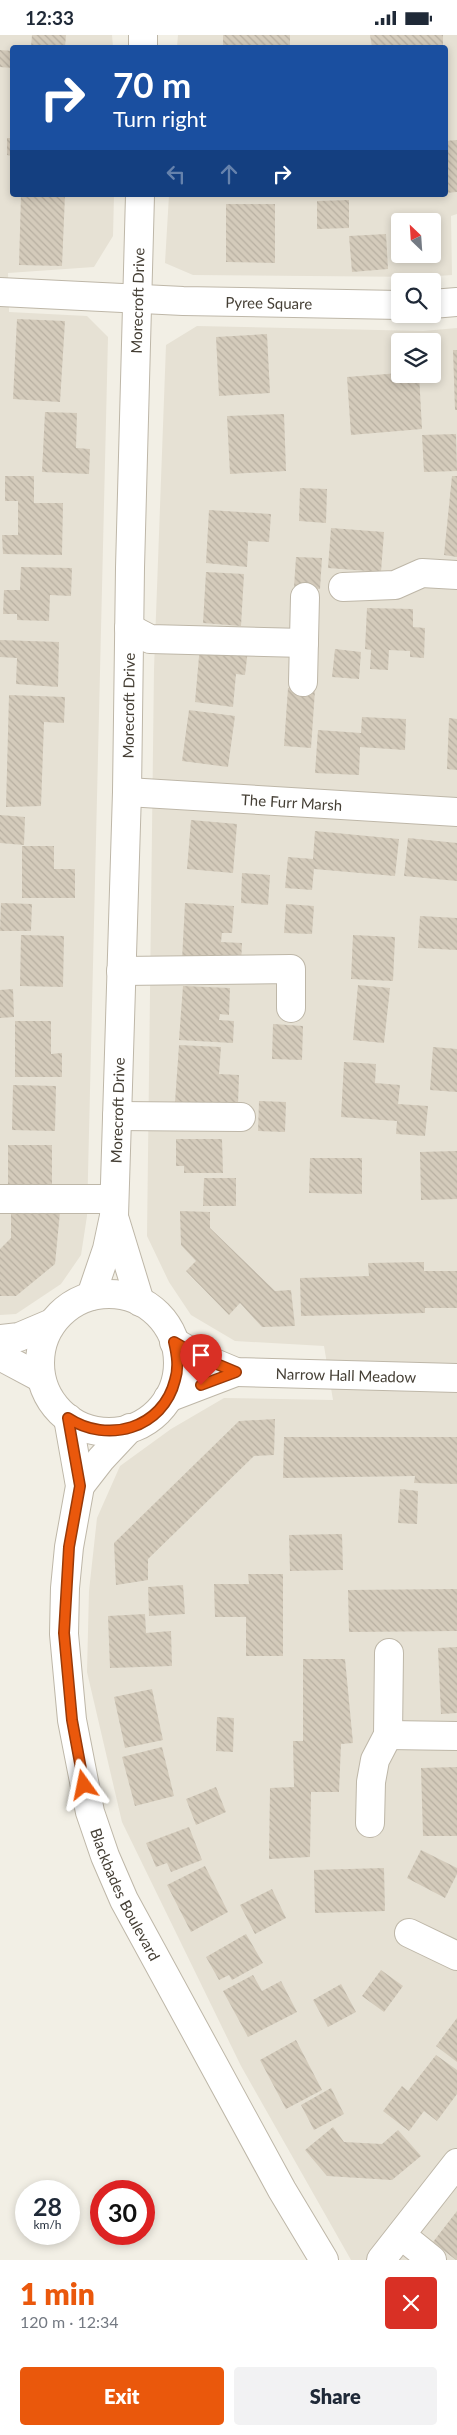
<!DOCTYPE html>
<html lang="en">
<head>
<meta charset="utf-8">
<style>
  body { margin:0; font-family:Lato,sans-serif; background:#f2f2f3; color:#1f2937; height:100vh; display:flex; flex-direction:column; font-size:19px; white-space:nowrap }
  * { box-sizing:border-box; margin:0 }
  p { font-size:16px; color:#747a83 }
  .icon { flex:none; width:28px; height:28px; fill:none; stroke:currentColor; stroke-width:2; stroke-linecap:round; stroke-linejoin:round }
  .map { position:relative; height:2225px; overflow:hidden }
  .side { display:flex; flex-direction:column; background:#fff; flex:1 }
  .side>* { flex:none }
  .hud { position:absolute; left:10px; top:10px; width:438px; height:152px; border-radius:5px; box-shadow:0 2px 8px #0003; background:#1a4fa0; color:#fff; overflow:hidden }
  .needle { width:32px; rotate:335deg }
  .tools { position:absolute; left:391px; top:178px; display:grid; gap:10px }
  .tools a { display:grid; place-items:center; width:50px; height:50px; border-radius:5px; background:#fff; box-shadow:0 2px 8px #0003; font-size:25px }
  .speed { position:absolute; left:15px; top:2145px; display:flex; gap:10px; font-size:25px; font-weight:700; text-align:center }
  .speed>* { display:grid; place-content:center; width:65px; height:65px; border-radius:50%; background:#fff; box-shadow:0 2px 8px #0003; line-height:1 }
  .speed small { font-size:12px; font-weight:400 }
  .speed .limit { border:8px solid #d22; background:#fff; color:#111 }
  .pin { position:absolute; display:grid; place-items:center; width:42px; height:42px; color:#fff; margin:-51px -21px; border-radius:50% 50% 50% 0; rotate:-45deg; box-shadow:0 0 5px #0007 }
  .pin .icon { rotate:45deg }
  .me { position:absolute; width:55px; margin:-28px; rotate:348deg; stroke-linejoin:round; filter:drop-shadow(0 0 4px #0008) }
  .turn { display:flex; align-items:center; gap:18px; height:105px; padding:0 20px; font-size:22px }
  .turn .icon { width:65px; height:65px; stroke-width:2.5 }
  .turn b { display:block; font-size:35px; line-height:42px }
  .lanes { display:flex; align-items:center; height:48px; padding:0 20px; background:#0003; justify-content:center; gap:25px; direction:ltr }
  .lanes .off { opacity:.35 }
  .round { display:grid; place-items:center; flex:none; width:52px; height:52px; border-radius:5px; background:#f2f2f3 }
  .overview { display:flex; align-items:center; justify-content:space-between; height:85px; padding:0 20px }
  h1 { font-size:30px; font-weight:800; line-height:38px; color:#ea580c }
  .cta { display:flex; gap:10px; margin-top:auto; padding:10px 20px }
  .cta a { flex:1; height:58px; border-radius:5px; background:#ea580c; color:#fff; font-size:20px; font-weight:800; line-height:58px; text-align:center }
  .cta a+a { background:#f2f2f3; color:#1f2937 }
  .status { display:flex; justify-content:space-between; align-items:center; height:35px; padding:0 25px; background:#fff; direction:ltr }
  .status svg { height:14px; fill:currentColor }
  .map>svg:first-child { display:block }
  .residential { fill:#e6e1d4; fill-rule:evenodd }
  .building { fill:url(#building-back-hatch) }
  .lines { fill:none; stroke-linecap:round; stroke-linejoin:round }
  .minor-casing { stroke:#beb7a8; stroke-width:30 }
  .minor { stroke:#fff; stroke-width:28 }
  .route-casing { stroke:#983908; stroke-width:12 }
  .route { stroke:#ea580c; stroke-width:9 }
  .labels { text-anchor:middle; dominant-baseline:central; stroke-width:4.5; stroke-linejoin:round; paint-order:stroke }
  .street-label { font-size:15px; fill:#453f35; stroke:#fff }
</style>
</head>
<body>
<div class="status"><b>12:33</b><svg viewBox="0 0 49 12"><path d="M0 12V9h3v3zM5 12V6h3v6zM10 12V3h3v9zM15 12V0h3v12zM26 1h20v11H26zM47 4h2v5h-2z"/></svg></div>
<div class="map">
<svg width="457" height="2225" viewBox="0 0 457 2225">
  <defs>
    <pattern id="building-back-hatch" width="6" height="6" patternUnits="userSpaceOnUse" patternTransform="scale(1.25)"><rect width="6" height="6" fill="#d4cbbb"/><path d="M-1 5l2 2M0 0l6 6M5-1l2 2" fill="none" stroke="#b7afa1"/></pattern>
  </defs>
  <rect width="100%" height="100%" fill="#f2efe5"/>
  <path class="residential" d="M0,0h112l1,12h-101v148h102l-1,41 -19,31 -86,6 1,39 78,4 21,21 -21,879 -6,39 -20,29 -45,30 -16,1z
    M178,0h279v179l-6,2 1,59 -31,2 -228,-2 -28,-12 4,-68h276v-148h-268zM400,186h32v33h-32z
    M197,291l226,5 34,-3v1932h-106l-110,-194 -119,-244 -35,-150 2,-81 8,-73 23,-52 51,-37 53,-31 109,2 -9,-54 -89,-5 -44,-26 -22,-33 -22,-46 7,-567 12,-324zM400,306h32v33h-32z"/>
  <path class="building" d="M32,0h34l-1,12h-34z
    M223,0h67v12h-67z
    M370,0h73v12h-71z
    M0,15l12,1v17l-12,-1z
    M7,103h5v18l-5,-1z
    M457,105v52l-12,1v-52z
    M21,160h44l-3,71 -43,-1z
    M349,165v28l-32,1v-28z
    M226,169h49v59l-49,-1z
    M386,199l2,35 -36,3 -3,-36z
    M17,284l48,2 -5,81 -47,-3z
    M267,299l3,59 -51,3 -3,-59z
    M453,315h4v60h-2z
    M400,338l19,1 3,55 -71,6 -4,-58z
    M45,377l32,1 -1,35 14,1 -1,25 -47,-2z
    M284,379l2,57 -56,3 -3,-58z
    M456,399l1,37 -33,1 -2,-37z
    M5,441h29v27h29l-1,52 -59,-1 -1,-19h16v-34h-13z
    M452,441h5v81l-13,-2z
    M300,453l27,1 -1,34 -27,-2z
    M209,475l62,4 -2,28 -21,-1 -1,26 -41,-4z
    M331,493l53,4 -3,40 -53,-4z
    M296,522l26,1 -2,31 -26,-2z
    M21,532l51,1 -1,28 -21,-1 -1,26 -32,-1v-6h-14l1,-24h16z
    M206,537l38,2 -3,52 -38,-3z
    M367,573l46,1v18l12,1 -1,30 -14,-1v-6l-21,-1 -1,20 -18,-1 1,-19 -6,-1z
    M0,605l59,2 -1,45 -42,-3 1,-26 -17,-1z
    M200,610l48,4 -3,26 -9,-1 -3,33 -38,-5z
    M335,614l26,3 -2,27 -27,-2z
    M288,653l27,2 -4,58 -27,-2z
    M9,660l56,2 -1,26 -20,-1 -3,84 -35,1z
    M189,675l46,6 -7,51 -46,-6z
    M362,682l44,2 -1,31 -45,-3 -1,28 -44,-2 3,-43 43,3z
    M449,683l8,1v51l-10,-1z
    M0,780l25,2 -1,28 -24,-2z
    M191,785l46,4 -4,49 -46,-4z
    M315,796l84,8 -4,37 -81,-7 -2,21 -27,-2 3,-31 25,2z
    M408,803l49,5v38l-53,-5z
    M22,811h32v23h21v29h-53z
    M242,838l28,2 -2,30 -27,-2z
    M1,868l31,1 -1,27h-31z
    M185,868l49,3 -2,27h-10l-1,9 21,1 -1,21 -59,-4z
    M286,869l28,2 -2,28 -28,-1z
    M420,881l37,2v32l-39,-2z
    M21,900l43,1 -1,51 -43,-1z
    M353,900l42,2 -2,44 -42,-2z
    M358,950l32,3 -6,55 -31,-3z
    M183,951l47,2 -1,27 -9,-1 -1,6 15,1 -1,22 -54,-3z
    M13,954l1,28 -14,1v-28z
    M15,986h36v33l11,-1v24h-47z
    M273,989l30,2 -1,34 -30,-1z
    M179,1010l42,2 -2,27 20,1 -1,29 -63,-2z
    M433,1012l24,2v43l-27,-2z
    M344,1027l32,2 -1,19 25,2 -2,19 30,2 -3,30 -29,-2 1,-13 -56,-4z
    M13,1050l43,1 -1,45 -43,-1z
    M259,1066l27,1 -1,30 -27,-1z
    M176,1104h46l1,34h-39v-7h-8z
    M8,1110h44v44h-44z
    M457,1116v48l-36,1 -1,-48z
    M310,1123h52v36l-53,-1z
    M204,1143h32v28h-33z
    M180,1176l30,1v16l65,63 16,-1 4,36 -33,1 -22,-24 -11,12 -43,-44 10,-10 -15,-16z
    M11,1177h49l-5,52 -39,32h-16v-47l11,-11z
    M424,1227v9h33v37h-32v5l-124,3 -1,-38 69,-2 -1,-13z
    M275,1384l-1,36 -20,1 -106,103v21l-32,5 -2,-42 125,-122z
    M284,1402h173v47l-43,-1 1,-7 -132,2z
    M400,1454l18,2 -1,33 -19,-1z
    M342,1499l1,36 -53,1 -1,-36z
    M248,1539h35v82h-37v-39h-31l-1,-33h35z
    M183,1550l2,29 -36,2 -1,-29z
    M457,1554v42l-108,1 -1,-42z
    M145,1579l1,19 25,-2 1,35 -62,2 -2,-52z
    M457,1612v66l-16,1 -3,-66z
    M303,1624h42l8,84 -12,1 -2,48h-28l-1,65 -41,2 1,-71 24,-1 -1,-46h10z
    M152,1654l11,51 -38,8 -11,-51z
    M217,1682l17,1 -1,34 -17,-1z
    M162,1712l12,49 -39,10 -13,-49z
    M457,1732v69h-34l-2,-68z
    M216,1752l10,25 -30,13 -10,-26z
    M189,1792l13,33 -31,12 -4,-9 -11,4 -10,-24z
    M421,1815l36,18v6l-12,24 -38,-20z
    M205,1831l23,46 -37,20 -24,-47z
    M384,1833l1,43 -70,2 -1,-43z
    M272,1854l14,29 -31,16 -15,-29z
    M246,1899l17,29 -31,17 -3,-5 -10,5 -13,-23z
    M381,1935l22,16 -19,26 -22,-16z
    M253,1940l9,16 19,-10 16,31 -49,25 -25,-46z
    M341,1949l15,28 -28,15 -15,-27z
    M457,1983v44l-21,-16z
    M296,2005l26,50 -36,19 -26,-49z
    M436,2020l21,15v24l-20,27 -13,-10 -15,20 -26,-20 19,-25 6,5z
    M331,2053l13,26 -30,16 -13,-25z
    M333,2092l11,15 38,2 16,-14 23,26 -29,24 -65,-4 -22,-26z
    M457,2176v49h-1l-23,-18z"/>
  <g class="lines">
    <g class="minor-casing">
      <g id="minor">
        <path d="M143,12v-12"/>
        <path id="s1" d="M0,257l183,9 217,4"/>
        <path d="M432,269l25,-2"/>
        <path d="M343,552l52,-2 27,-12 35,2"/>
        <path d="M129,593l21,11 154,4"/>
        <path d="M303,647l2,-85"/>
        <path id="s2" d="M127,757l330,20"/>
        <path d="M121,936l170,-2v39"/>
        <path d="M117,1081l124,1"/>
        <path d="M0,1164h114"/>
        <path d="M115,1185l25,82"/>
        <circle cx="109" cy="1328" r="69"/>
        <path id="s3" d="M91,1261l16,-47 7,-33 13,-424 3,-224 10,-373"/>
        <path d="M0,1304l19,-2 33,-14"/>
        <path id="s4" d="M174,1307l26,15 36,15 221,6"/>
        <path d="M0,1321l41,22"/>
        <path d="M168,1363l68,-26"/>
        <path id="s5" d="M68,1383l12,68 -11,61 -4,41 -1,46 8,86 18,92 15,44 19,44 158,290 42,70"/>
        <path d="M80,1451l21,-27 29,-31"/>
        <path d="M388,1700l69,1"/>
        <path d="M370,1788l1,-41 4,-22 13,-25 1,-82"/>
        <path d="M409,1898l48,23"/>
        <path d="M401,2200l31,25"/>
        <path d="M381,2225l76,-97"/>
      </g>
    </g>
    <use href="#minor" class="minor"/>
  </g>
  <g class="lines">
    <g class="route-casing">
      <path id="route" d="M84,1750l-12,-65 -8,-87 5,-86 11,-61 -12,-68c39,26 95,11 107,-38 4,-13 2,-25 -1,-38l26,15 36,15 -35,13"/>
    </g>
    <use href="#route" class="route"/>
  </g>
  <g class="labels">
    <g class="street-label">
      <text stroke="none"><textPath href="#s3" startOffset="999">Morecroft Drive</textPath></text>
      <text stroke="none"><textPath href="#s1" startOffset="269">Pyree Square</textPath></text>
      <text stroke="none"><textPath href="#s3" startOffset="594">Morecroft Drive</textPath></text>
      <text stroke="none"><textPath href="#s2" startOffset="165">The Furr Marsh</textPath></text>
      <text stroke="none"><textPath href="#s3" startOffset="189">Morecroft Drive</textPath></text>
      <text stroke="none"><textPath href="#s4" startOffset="179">Narrow Hall Meadow</textPath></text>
      <text stroke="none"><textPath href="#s5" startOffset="488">Blackbades Boulevard</textPath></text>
    </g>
  </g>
</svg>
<div class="tools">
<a><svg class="needle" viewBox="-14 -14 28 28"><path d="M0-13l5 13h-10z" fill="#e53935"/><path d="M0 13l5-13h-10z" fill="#747a83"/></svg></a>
<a><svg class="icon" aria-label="search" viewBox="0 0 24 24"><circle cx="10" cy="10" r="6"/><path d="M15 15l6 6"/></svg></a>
<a><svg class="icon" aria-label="layers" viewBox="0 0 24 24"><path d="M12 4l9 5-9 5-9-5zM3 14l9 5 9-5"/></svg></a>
</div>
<div class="speed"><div>28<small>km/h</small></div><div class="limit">30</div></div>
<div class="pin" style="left:201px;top:1350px;background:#d93025"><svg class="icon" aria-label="arrive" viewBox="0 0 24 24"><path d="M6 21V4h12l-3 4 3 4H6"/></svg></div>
<svg class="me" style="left:84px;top:1750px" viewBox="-20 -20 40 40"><path d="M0-17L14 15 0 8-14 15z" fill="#ea580c" stroke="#fff" stroke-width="4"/></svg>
<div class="hud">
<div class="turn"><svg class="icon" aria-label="right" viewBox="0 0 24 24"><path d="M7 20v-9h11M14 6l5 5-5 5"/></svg><div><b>70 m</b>Turn right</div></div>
<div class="lanes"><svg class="icon off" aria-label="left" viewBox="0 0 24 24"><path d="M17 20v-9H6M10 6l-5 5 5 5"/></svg><svg class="icon off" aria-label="ahead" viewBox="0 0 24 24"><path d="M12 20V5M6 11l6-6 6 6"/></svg><svg class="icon" aria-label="right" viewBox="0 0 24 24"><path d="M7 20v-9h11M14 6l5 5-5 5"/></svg></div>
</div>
</div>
<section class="side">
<div class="overview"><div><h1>1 min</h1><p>120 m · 12:34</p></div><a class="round" style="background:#d93025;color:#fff"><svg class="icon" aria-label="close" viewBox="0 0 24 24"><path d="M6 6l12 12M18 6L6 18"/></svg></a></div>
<div class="cta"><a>Exit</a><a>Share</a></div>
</section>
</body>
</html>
